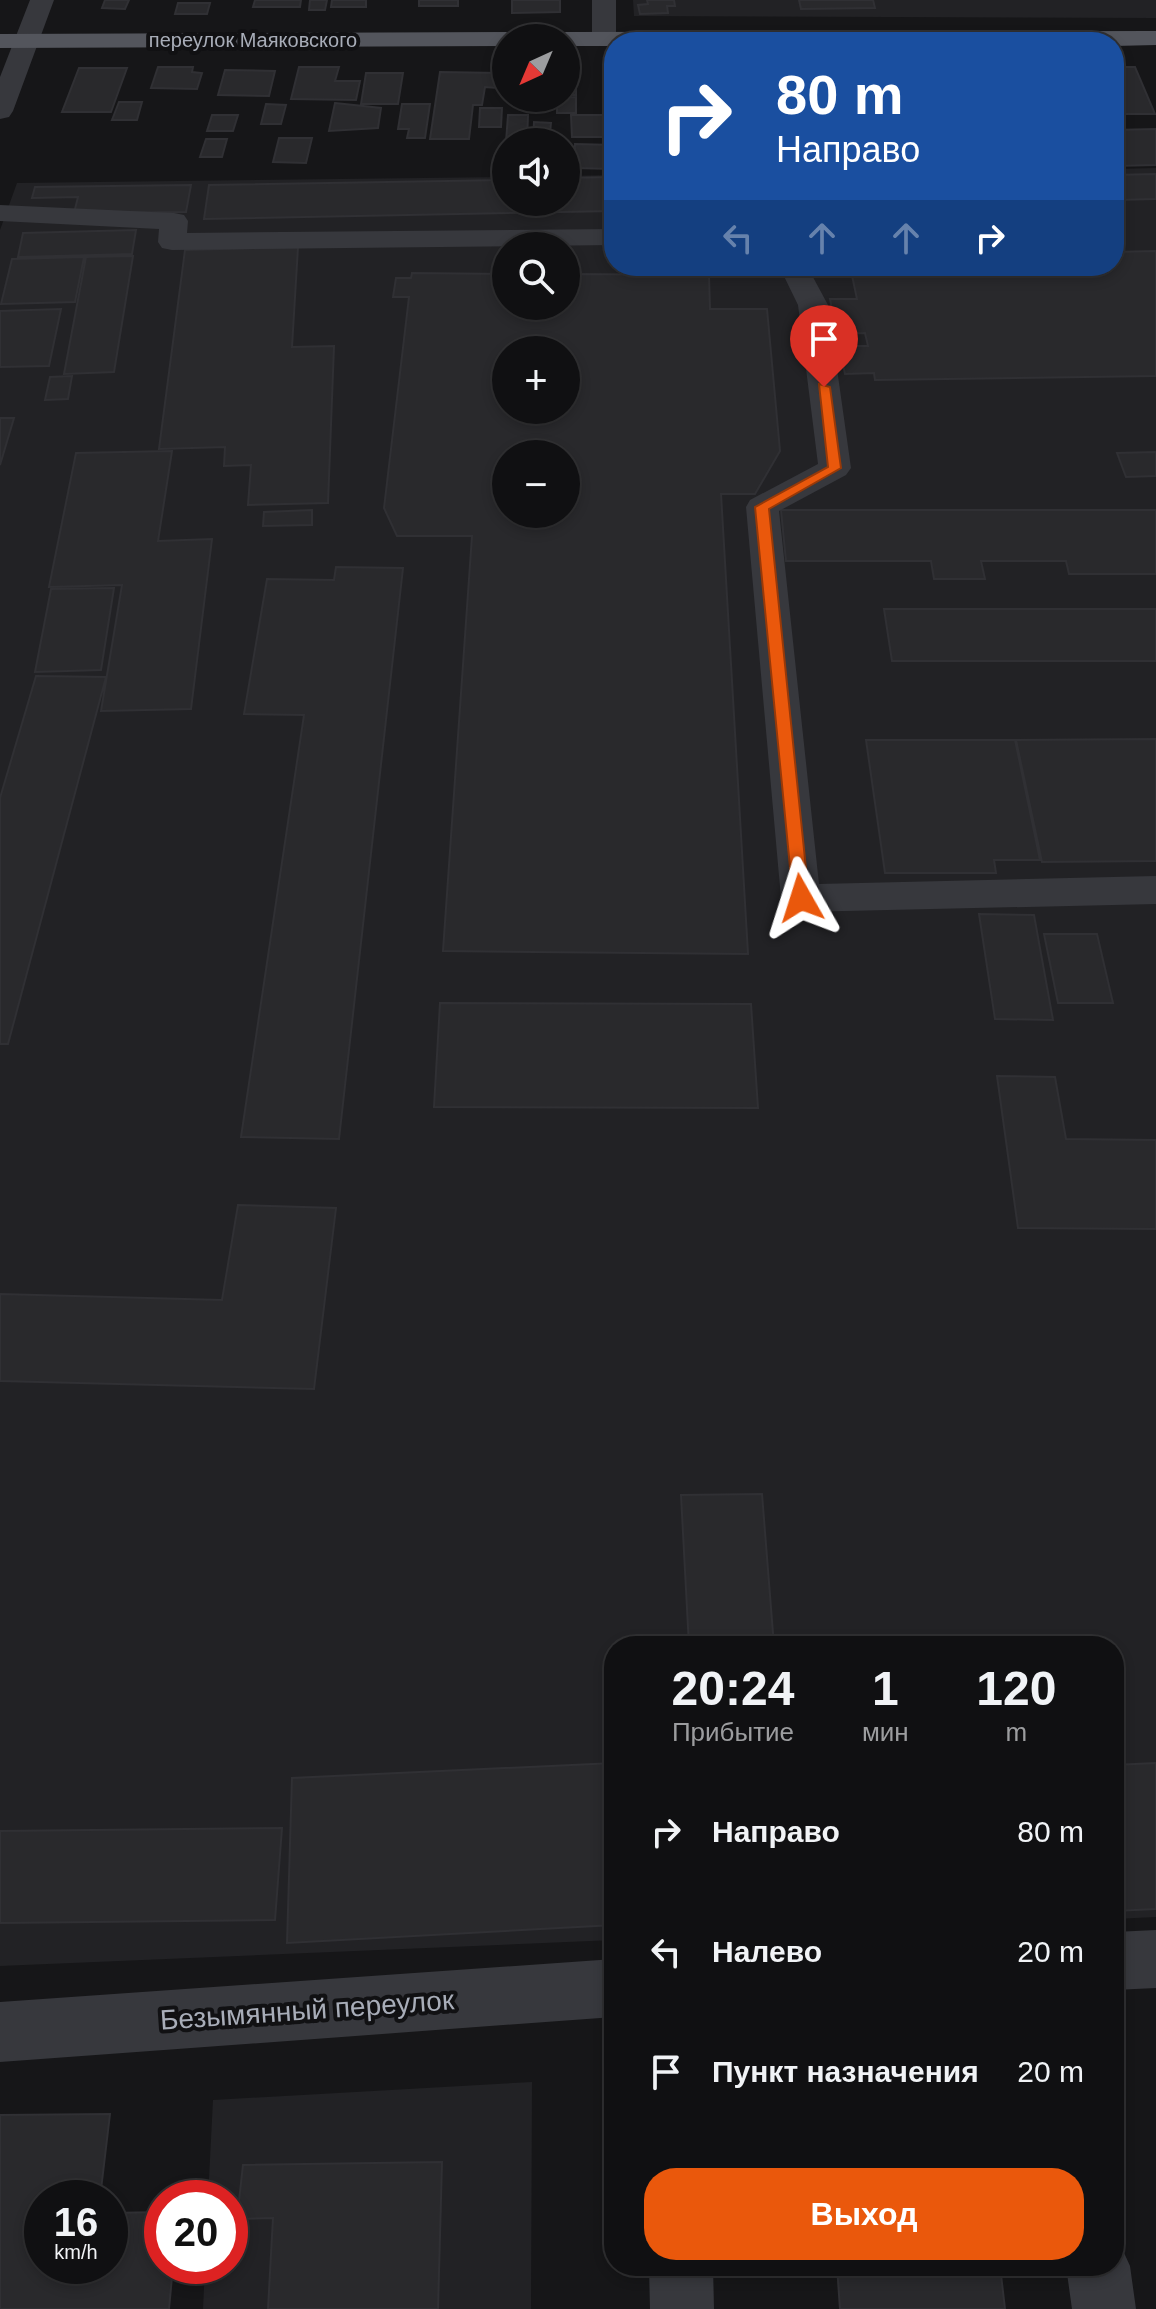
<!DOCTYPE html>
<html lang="ru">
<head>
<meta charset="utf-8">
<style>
  body { margin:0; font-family:Helvetica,sans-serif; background:#19191b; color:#f1f3f6; height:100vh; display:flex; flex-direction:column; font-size:30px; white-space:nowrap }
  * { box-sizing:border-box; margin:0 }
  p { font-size:26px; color:#9c9d9f }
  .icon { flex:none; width:44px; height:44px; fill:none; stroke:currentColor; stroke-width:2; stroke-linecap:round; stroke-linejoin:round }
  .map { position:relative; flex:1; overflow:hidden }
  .side { position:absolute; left:604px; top:1636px; width:520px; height:640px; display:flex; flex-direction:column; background:#101012; border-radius:32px; box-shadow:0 4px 12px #0003,0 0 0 2px #303032 }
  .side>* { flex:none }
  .hud { position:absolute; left:604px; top:32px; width:520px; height:244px; border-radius:32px; box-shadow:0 4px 12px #0003,0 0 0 2px #303032; background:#1a4fa0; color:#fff; overflow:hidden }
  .needle { width:52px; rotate:224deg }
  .buttons { position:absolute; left:492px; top:24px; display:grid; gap:16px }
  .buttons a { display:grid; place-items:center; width:88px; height:88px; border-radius:50%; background:#101012; box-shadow:0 4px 12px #0003,0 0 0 2px #303032; font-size:40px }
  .speed { position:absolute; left:24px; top:2180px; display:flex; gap:16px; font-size:40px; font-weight:700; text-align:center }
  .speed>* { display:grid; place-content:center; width:104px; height:104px; border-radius:50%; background:#101012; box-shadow:0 4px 12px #0003,0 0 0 2px #303032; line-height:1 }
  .speed small { font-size:20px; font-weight:400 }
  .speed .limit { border:12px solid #d22; background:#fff; color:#111 }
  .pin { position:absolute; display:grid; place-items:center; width:68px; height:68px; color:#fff; margin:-82px -34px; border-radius:50% 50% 50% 0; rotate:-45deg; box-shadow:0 0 8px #0007 }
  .pin .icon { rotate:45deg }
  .me { position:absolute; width:88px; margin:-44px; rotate:354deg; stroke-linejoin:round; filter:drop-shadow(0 0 6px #0008) }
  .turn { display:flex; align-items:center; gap:28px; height:168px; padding:0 40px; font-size:36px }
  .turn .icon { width:104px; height:104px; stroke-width:2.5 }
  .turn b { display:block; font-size:56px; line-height:68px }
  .lanes { display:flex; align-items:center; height:76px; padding:0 40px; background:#0003; justify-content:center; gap:40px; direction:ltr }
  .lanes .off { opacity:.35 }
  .eta { display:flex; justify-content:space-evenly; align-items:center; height:136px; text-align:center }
  .eta b { font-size:48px; font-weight:700; line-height:56px }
  .cta { display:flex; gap:16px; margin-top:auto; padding:16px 40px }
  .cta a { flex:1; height:92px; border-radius:32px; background:#ea580c; color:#fff; font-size:32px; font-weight:700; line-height:92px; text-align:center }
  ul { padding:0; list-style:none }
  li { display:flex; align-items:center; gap:24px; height:120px; padding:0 40px }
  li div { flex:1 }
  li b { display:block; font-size:30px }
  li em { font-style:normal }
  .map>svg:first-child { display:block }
  .built { fill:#222225; fill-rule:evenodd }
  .building { fill:#29292c; stroke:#303034; stroke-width:2; fill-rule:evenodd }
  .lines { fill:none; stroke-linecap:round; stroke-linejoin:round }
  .minor { fill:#37383d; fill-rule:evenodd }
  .major { fill:#53555c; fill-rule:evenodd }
  .route { fill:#ea580c; stroke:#983908; stroke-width:2 }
  .labels { text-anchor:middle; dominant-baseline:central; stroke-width:8; stroke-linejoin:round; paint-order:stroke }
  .far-street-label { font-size:20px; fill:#a8adb8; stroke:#111113 }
  .near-street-label { font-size:28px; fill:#a8adb8; stroke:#111113 }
</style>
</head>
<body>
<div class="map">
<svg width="1156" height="2309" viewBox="0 0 1156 2309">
  <rect width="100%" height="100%" fill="#161618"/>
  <path class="built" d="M633,0h523v18l-522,-2z
    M1156,168v1749l-42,2v-273h-500v294l-614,26v-1736l17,-47 489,-6v25h60v-26l48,-1v91h500v-97zM506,246h60v60h-60zM506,350h60v60h-60zM506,454h60v60h-60z
    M532,2082l-1,227h-328l2,-43h25v-68h-22l5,-98z"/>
  <path class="building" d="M105,0h24l-4,9 -23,-1z
    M255,0h46l-1,7h-47z
    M310,0h17l-2,10h-16z
    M332,0h34v7h-35z
    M419,0h39v6h-39z
    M512,0h48v12l-48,1z
    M647,0h27l1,6h-8l1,7 -28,1 -2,-9 10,-1z
    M799,0h74l2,8 -74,1z
    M178,3h32l-3,11h-32z
    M158,67h35l-1,5 10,1 -5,16 -46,-1z
    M299,67h40l-4,14h25l-4,19 -65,-1z
    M1114,67h21l20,47h-41z
    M79,68h48l-16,44h-49z
    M225,70l50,1 -6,25 -51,-1z
    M440,72l59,1 -2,15 -12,-1 -3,18h-9l-4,34h-39z
    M366,73h37l-5,31h-37z
    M566,73h10v22h-10z
    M576,97v16h-19v-15z
    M119,102h23l-5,18h-25z
    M335,103l46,5 -3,20 -49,3z
    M266,104l20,1 -5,19h-20z
    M402,104h28l-5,34h-18l2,-9h-11z
    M480,108h22l-1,19h-22z
    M212,115h26l-5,16h-26z
    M508,115h20l-1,27h-21z
    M571,115h43v22h-42z
    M534,122l17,1 -2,18h-16z
    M1156,129v36l-42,1v-36z
    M279,138h33l-6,25 -33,-1z
    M206,139h21l-5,18h-22z
    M575,144l39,1v24l-40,-1z
    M1156,174v25l-42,1v-25z
    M614,177v34l-410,8 5,-34 297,-5v22h60v-24z
    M191,185l-5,27 -112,1 4,-16 -46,1 3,-11z
    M136,230l-4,24 -114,3 5,-24z
    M298,247l-6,100 42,-1 -6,157 -80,2 3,-40 -27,1 1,-19 -66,2 26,-199z
    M1156,251v125l-281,4 -1,-7 -29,1 -6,-28h29l-3,-13 -28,1 -7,-35h27l-7,-33h264v-14z
    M133,256l-19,116 -50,2 22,-117z
    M84,257l-9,45 -74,2 11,-45z
    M412,273l94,1v32h60v-32l143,1 1,34h57l13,142 -25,43h-34l27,460 -305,-3 29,-415h-75l-13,-28 25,-211h-16l3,-19h15zM506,350h60v60h-60zM506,454h60v60h-60z
    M61,309l-12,57 -49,1v-56z
    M72,376l-4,23 -23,1 5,-23z
    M0,418h14l-14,47z
    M172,451l-14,90 54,-2 -21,170 -90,2 21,-126 -73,2 27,-134z
    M1156,452v24l-30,1 -9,-24z
    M312,510v15l-49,1 1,-14z
    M781,510h375v64h-87l-3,-13h-85l4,18h-51l-3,-18h-145z
    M336,567l67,1 -64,571 -98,-2 63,-422 -60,-1 23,-135 67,1z
    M114,588l-13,82 -66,2 16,-83z
    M884,609h272v52h-264z
    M36,676l70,1 -98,367h-8v-246z
    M1156,739v122l-114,1 -26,-122z
    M866,740h149l25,120h-46l2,13h-111z
    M979,914l55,1 19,105 -58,-1z
    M1044,934h53l16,69h-55z
    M440,1003l311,1 7,104 -324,-1z
    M997,1076l58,1 11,62 90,1v89l-138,-1z
    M238,1205l98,3 -22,181 -314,-8v-87l222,6z
    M762,1494l12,152h-85l-8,-151z
    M614,1763v162l-327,18 5,-165z
    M1156,1763v146l-42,2v-146z
    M282,1828l-7,92 -275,3v-92z
    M110,2114l-10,84h-58v68h68v-53l52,-1v54h11l-4,43h-169v-194z
    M442,2162l-4,147h-170l5,-91 -36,1 6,-54z
    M837,2266h163l5,43h-165z"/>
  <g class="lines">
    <path class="minor" d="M30,0h24l-41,111 -4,6 -9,2v-42z
      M592,0h24v39l-3,5h-18l-3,-5z
      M0,205l174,8 10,2 4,6 -1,12 427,-4v16l-442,5 -10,-2 -4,-6 1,-13 -159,-8z
      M779,266h28l21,39 23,163 -5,7 -67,36 40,373 337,-8v28l-355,8 -14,-4 -6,-10 -35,-391 4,-7 68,-36 -20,-159z
      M1156,1930v58l-42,2v-58z
      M614,1959v58l-614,45v-60z
      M1114,2241l6,3 10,22 6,43h-64l-6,-43h48z
      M649,2266h64l1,43h-64z"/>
    <path class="major" d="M1156,31v14l-42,1v-4h-500v4h-48v-8h-12l12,-6z
      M506,32l12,6h-12v8l-506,2v-14z"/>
  </g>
  <path class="route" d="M819,384l11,3 11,81 -72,41 40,389 -8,6 -8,-6 -38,-391 73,-40z"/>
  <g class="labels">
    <g class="far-street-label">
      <text x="253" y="40">переулок Маяковского</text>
    </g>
    <g class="near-street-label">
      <text transform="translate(307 2010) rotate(-4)">Безымянный переулок</text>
    </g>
  </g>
</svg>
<div class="buttons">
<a><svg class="needle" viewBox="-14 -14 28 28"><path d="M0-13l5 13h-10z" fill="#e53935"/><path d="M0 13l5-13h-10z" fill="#9c9d9f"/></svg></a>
<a><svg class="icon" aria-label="sound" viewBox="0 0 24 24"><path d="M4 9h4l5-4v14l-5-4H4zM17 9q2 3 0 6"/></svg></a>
<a><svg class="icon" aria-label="search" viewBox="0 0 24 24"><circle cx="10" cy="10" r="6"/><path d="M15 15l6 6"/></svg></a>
<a>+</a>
<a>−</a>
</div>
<div class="speed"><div>16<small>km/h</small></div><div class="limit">20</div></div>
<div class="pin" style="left:824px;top:387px;background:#d93025"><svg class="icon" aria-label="arrive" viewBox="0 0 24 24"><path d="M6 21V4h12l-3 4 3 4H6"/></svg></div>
<svg class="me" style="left:801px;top:898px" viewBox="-20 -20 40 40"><path d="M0-17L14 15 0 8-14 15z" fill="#ea580c" stroke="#fff" stroke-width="4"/></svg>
<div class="hud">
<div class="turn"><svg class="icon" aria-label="right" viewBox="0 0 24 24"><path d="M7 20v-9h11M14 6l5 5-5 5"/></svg><div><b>80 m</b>Направо</div></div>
<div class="lanes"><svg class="icon off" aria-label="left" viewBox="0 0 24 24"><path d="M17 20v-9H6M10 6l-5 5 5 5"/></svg><svg class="icon off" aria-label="ahead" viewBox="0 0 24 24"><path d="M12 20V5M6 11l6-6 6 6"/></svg><svg class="icon off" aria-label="ahead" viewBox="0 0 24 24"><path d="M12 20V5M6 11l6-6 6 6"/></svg><svg class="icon" aria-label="right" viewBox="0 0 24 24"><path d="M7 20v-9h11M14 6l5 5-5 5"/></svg></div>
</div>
<section class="side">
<div class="eta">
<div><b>20:24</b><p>Прибытие</p></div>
<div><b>1</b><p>мин</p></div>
<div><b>120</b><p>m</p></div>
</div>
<ul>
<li><svg class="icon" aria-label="right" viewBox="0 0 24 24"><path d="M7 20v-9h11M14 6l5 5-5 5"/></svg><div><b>Направо</b></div><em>80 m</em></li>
<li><svg class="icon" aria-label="left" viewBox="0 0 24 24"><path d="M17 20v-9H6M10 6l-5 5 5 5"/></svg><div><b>Налево</b></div><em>20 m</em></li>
<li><svg class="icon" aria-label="arrive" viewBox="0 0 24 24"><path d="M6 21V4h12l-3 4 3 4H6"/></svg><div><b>Пункт назначения</b></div><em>20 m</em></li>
</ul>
<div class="cta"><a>Выход</a></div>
</section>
</div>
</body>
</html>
